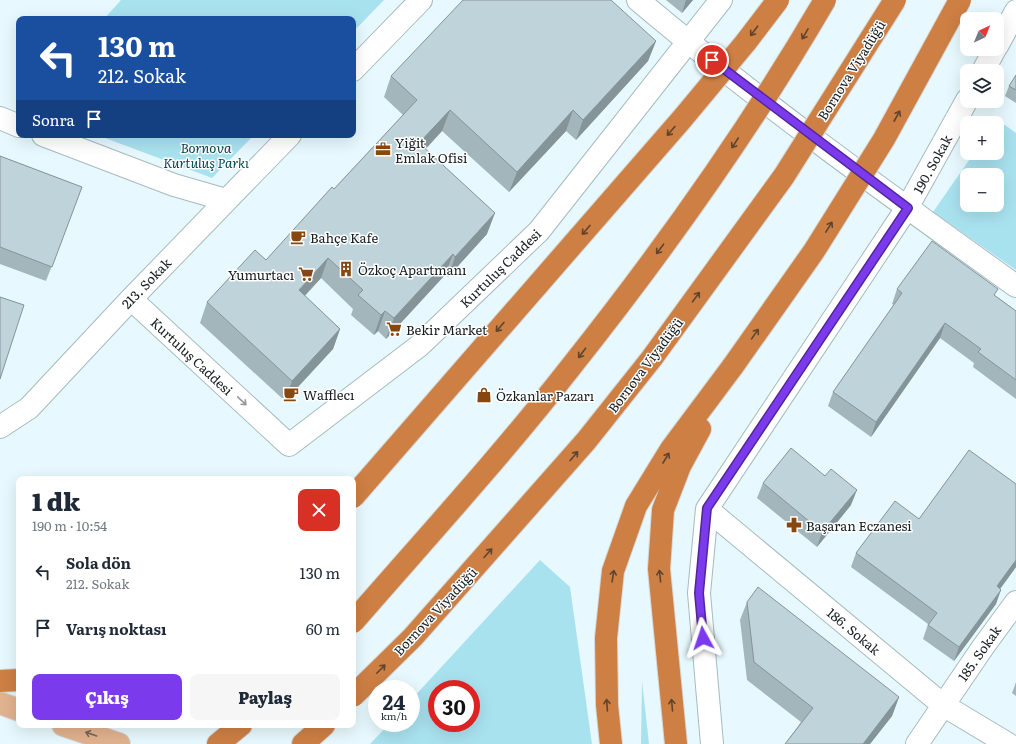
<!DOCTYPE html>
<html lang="tr">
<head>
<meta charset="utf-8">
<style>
  body { margin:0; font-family:Literata,serif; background:#f6f6f7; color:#1f2937; height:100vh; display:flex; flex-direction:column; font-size:15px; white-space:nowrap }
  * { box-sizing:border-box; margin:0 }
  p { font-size:13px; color:#747a83 }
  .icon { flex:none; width:22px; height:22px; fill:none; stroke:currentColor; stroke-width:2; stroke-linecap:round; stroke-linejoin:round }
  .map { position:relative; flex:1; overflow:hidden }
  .details { position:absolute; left:16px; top:476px; width:340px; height:252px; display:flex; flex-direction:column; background:#fff; border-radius:8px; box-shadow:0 4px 16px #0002 }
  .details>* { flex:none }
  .guide { position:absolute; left:16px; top:16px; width:340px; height:122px; border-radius:8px; box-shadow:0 4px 16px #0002; background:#1a4fa0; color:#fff; overflow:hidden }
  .needle { width:26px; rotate:43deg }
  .buttons { position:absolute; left:960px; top:12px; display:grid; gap:8px }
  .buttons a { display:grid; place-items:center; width:44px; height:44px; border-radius:8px; background:#fff; box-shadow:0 4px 16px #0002; font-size:20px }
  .speed { position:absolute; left:368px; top:680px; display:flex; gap:8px; font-size:20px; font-weight:700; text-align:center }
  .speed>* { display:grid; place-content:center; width:52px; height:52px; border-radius:50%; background:#fff; box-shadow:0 4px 16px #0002; line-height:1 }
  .speed small { font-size:10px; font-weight:400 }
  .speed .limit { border:6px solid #d22; background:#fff; color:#111 }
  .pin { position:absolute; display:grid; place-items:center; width:34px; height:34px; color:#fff; margin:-17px; border:2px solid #fff; border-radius:50%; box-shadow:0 1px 4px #0007 }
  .me { position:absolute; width:44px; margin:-22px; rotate:355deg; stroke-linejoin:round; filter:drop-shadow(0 0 3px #0008) }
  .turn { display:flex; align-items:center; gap:14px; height:84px; padding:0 16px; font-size:18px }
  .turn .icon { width:52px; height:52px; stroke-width:2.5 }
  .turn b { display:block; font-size:28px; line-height:34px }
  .then { display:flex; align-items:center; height:38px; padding:0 16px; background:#0003; gap:8px; font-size:15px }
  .round { display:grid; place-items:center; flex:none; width:42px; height:42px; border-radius:8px; background:#f6f6f7 }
  .summary { display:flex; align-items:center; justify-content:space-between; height:68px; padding:0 16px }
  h1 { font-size:24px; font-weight:800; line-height:30px }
  .primary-button { display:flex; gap:8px; margin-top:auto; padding:8px 16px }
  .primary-button a { flex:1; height:46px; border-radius:8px; background:#7c3aed; color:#fff; font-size:16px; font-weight:800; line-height:46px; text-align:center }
  .primary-button a+a { background:#f6f6f7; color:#1f2937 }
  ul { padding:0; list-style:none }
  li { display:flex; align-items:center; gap:12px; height:56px; padding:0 16px }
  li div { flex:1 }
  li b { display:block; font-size:15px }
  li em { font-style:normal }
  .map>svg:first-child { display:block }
  .green { fill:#a9e2ef; fill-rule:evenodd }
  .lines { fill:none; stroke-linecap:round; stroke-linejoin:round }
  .minor-casing { stroke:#a5bbc1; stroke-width:24 }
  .major-casing { stroke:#d5d6d7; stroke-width:24 }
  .highway-casing { stroke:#d5d6d7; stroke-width:24 }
  .minor { stroke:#fff; stroke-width:22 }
  .major { stroke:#e1b28f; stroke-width:22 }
  .highway { stroke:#cd7f44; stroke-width:22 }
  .highway-bridge-casing { stroke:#d5d6d7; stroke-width:24; stroke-linecap:butt }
  .highway-bridge { stroke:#cd7f44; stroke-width:22 }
  .wall { fill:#a3b6bb }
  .shaded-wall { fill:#859499 }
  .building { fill:#bed4da; stroke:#859499 }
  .oneway { stroke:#5f442e }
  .oneway2 { stroke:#96999a }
  .oneway3 { stroke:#7b6857 }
  .route-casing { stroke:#51269a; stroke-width:10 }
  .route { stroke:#7c3aed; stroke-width:7 }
  .labels { text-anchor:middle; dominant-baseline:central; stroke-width:3; stroke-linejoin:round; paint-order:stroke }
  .street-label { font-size:13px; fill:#151d1f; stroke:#fff }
  .poi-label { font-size:13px; fill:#151d1f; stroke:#fff; text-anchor:start }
  .park-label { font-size:13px; font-style:italic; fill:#024753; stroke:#fff }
</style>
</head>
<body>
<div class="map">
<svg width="1016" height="744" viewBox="0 0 1016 744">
  <rect width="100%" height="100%" fill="#e7f9fe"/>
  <path class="green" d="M121,0h263l-31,32v-13h-249z
    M998,120l18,13v137l-83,-58 41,-59h23v-30h-2zM967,175h30v30h-30z
    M97,135h157l-42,43z
    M540,560l30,27 22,157h-222l20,-21h21v-23zM437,689h34v34h-34z
    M642,681l7,63h-8z"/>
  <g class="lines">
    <g class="minor-casing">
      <path id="minor" d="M638,0c121,102 250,194 378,286
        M997,46l19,-35
        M353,70l68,-70
        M983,71l12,-22
        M0,118l19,8
        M43,135l131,50 52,15
        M131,299l158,146 130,-99 120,-115 182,-231
        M0,427l29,-19 102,-109 159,-164
        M707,509l236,196 65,39
        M712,744l-13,-151 8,-84 200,-301 60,-108
        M917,744l66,-97 33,-45"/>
    </g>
    <g class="major-casing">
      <path id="major" d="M0,703l19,7
        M63,725l56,19"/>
    </g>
    <g class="highway-casing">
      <path id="highway" d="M0,681l19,-1
        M218,744l23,-19
        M303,744l21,-19
        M611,744l-4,-39 -1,-67 7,-67 23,-65 35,-57 62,-83
        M676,744l-17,-175 4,-59 17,-44 20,-37"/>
    </g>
    <use href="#minor" class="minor"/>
    <use href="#major" class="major"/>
    <use href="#highway" class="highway"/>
    <g class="highway-bridge-casing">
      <path id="highway-bridge" d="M733,366l81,-115 70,-112 76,-139
        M353,497l329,-378 64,-77 32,-42
        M353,622c73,-84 149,-167 217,-254 93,-117 180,-239 255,-368
        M353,696l60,-59 173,-196 66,-83 132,-182 111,-176"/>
    </g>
    <use href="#highway-bridge" class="highway-bridge"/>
  </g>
  <path class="wall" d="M666,0h27l-11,13z
    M656,41l-8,20 -72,79 -10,-9 -57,61 -67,-61 -17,18 62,85 -39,43 -3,-2 -59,64 -8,-8 -4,4 -23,-20 2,-6 -32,-31 -16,18 35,33 -7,20 -48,52 -85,-78 7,-21 59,-42 68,-71 69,-74 -19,-18 7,-21z
    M1016,75v28l-11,-7 4,-10z
    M0,156l82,31 -36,94 -46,-17z
    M897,289l99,7 20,15v88l-43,-32 1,-4 -34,-25 -69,99 -43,-31 5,-14 61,-87 -2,-1z
    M763,483l88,22 -34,42 -60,-49z
    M919,519l97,48 -16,22 -4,15 -42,57 -31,-22 5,-15 -77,-57 5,-14z
    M747,602l152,95 -7,19 -22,28h-85l16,-22 -54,-42 -7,-60z
    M1016,682v14l-4,-3z"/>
  <path class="shaded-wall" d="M686,0h7l-11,13z
    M656,41l-8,20 -72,79 7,-20z
    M450,110l-8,21 -30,33 7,-21z
    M573,110l-7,21 -57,61 8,-20z
    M495,213l-8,21 -39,43 7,-20z
    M453,254l-8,21 -59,64 8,-21z
    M328,258l-7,20 -30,32 8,-20z
    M385,311l-7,20 -4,4 7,-20z
    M945,323l-5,15 -69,99 5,-15z
    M340,329l-7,20 -48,52 7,-20z
    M857,490l-6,15 -34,42 5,-15z
    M1016,560v7l-24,33 5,-14z
    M1001,590l-5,14 -42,57 5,-14z
    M899,697l-7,19 -22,28h-7z"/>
  <path class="building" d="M463,0h148l45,41 -73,79 -10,-10 -56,62 -67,-62 -31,33 76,70 -40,44 -2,-3 -59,64 -9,-7 -4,4 -23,-20 5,-5 -35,-32 -29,32 41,39 -48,52 -85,-79 48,-52 11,10 66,-73 2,2 83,-89 -26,-24z
    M1016,75v15l-7,-4z
    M0,156l82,31 -30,80 -52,-20z
    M932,241l66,48 -4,6 22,16v69l-38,-28 3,-3 -36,-26 -69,99 -43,-30 69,-99 -5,-4z
    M0,297l24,8 -24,74z
    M791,448l34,28 6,-7 26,21 -35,42 -59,-49z
    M969,450l47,34v76l-19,26 4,4 -42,57 -31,-22 9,-12 -81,-60 39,-52 24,18z
    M758,587l141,110 -36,47h-78l28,-36 -59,-46 -7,-60z"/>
  <defs><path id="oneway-shaft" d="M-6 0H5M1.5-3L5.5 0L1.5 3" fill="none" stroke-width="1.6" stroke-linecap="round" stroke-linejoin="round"/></defs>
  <g class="oneway">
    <use href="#oneway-shaft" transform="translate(754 31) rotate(127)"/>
    <use href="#oneway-shaft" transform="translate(805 34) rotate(120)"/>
    <use href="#oneway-shaft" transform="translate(897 116) rotate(-61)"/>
    <use href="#oneway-shaft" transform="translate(671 131) rotate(131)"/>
    <use href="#oneway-shaft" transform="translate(735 143) rotate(123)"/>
    <use href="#oneway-shaft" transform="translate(829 227) rotate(-58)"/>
    <use href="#oneway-shaft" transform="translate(586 230) rotate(131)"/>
    <use href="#oneway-shaft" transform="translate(660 249) rotate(127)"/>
    <use href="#oneway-shaft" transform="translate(696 297) rotate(-54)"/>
    <use href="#oneway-shaft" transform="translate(500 327) rotate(131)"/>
    <use href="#oneway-shaft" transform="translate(755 334) rotate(-55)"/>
    <use href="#oneway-shaft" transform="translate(582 353) rotate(127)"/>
    <use href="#oneway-shaft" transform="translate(574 456) rotate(-49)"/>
    <use href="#oneway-shaft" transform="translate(666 458) rotate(-59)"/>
    <use href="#oneway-shaft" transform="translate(488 553) rotate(-48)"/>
    <use href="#oneway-shaft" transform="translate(613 576) rotate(-81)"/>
    <use href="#oneway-shaft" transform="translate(660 576) rotate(-96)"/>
    <use href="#oneway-shaft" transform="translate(381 669) rotate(-45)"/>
    <use href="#oneway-shaft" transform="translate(607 705) rotate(-94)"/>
    <use href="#oneway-shaft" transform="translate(672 705) rotate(-95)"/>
  </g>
  <use class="oneway2" href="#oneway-shaft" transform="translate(242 401) rotate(43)"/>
  <use class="oneway3" href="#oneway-shaft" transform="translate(91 734) rotate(-161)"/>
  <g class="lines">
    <g class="route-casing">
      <path id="route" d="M703,638l-4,-45 8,-85 201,-300 -196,-148"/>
    </g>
    <use href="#route" class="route"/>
  </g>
  <defs>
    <g id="office-bare" transform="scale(1.2)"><path d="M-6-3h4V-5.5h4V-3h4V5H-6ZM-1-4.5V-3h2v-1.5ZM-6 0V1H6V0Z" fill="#87470e" stroke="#fff" stroke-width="2.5" paint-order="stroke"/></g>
    <g id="cafe-bare" transform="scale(1.2)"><path d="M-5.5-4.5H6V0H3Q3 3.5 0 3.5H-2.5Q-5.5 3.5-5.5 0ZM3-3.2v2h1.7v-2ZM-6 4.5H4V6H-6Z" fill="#87470e" stroke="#fff" stroke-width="2.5" paint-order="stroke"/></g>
    <g id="building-bare" transform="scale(1.2)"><path d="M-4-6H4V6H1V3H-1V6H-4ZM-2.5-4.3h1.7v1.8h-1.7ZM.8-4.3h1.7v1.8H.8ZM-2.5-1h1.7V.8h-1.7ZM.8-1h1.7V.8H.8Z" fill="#87470e" stroke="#fff" stroke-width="2.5" paint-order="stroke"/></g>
    <g id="supermarket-bare" transform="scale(1.2)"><path d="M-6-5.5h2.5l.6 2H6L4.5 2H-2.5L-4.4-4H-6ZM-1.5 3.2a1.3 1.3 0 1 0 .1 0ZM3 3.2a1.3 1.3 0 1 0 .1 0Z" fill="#87470e" stroke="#fff" stroke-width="2.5" paint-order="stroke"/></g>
    <g id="shop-bare" transform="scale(1.2)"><path d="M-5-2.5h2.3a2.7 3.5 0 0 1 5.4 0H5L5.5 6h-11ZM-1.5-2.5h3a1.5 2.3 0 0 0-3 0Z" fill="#87470e" stroke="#fff" stroke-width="2.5" paint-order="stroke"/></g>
    <g id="pharmacy-bare" transform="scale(1.2)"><path d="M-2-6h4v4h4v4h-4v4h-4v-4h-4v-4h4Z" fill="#87470e" stroke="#fff" stroke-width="2.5" paint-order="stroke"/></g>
  </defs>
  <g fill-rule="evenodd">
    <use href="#office-bare" x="383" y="149"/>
    <use href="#cafe-bare" x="298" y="237"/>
    <use href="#building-bare" x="346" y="269"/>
    <use href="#supermarket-bare" x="306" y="274"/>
    <use href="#supermarket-bare" x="394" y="329"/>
    <use href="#cafe-bare" x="291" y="394"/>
    <use href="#shop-bare" x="484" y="395"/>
    <use href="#pharmacy-bare" x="794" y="525"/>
  </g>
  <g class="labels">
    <g class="street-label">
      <text transform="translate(851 70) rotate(-58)">Bornova Viyadüğü</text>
      <text transform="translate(932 164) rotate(-61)">190. Sokak</text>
      <text transform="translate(500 268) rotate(-44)">Kurtuluş Caddesi</text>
      <text transform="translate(146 283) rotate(-46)">213. Sokak</text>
      <text transform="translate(192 356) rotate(43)">Kurtuluş Caddesi</text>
      <text transform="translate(645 365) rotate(-53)">Bornova Viyadüğü</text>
      <text transform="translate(435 611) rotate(-47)">Bornova Viyadüğü</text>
      <text transform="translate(854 631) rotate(40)">186. Sokak</text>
      <text transform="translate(979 653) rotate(-55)">185. Sokak</text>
    </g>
    <g class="poi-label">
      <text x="395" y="142">Yiğit<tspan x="395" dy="15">Emlak Ofisi</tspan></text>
      <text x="310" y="237">Bahçe Kafe</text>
      <text x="358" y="269">Özkoç Apartmanı</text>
      <text x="294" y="274" text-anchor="end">Yumurtacı</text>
      <text x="406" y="329">Bekir Market</text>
      <text x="303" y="394">Wafflecı</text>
      <text x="496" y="395">Özkanlar Pazarı</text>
      <text x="806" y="525">Başaran Eczanesi</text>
    </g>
    <g class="park-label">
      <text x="206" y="147">Bornova<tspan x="206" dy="15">Kurtuluş Parkı</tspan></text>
    </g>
  </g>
</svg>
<div class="buttons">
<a><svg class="needle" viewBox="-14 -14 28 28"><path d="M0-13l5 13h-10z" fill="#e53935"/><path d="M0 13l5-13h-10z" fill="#747a83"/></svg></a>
<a><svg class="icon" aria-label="layers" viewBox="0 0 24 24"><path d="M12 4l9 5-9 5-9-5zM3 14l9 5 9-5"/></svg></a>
<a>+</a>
<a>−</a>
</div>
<div class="speed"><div>24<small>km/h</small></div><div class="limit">30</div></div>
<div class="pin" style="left:712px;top:60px;background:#d93025"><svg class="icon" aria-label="arrive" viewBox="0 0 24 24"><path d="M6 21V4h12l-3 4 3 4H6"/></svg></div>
<svg class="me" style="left:703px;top:638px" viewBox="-20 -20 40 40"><path d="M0-17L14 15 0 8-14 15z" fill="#7c3aed" stroke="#fff" stroke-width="4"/></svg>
<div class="guide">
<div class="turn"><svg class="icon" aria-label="left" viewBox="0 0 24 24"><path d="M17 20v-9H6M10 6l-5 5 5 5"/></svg><div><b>130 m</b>212. Sokak</div></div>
<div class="then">Sonra<svg class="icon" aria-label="arrive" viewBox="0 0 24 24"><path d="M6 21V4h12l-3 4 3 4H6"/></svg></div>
</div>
<section class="details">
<div class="summary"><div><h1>1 dk</h1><p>190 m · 10:54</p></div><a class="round" style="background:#d93025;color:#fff"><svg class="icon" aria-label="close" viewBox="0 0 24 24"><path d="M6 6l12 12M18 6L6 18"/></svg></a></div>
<ul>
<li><svg class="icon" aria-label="left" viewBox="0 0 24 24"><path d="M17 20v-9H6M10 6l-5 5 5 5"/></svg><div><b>Sola dön</b><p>212. Sokak</p></div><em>130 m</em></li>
<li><svg class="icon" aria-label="arrive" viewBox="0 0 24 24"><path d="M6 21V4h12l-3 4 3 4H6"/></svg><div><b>Varış noktası</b></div><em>60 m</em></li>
</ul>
<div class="primary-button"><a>Çıkış</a><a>Paylaş</a></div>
</section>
</div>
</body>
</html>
